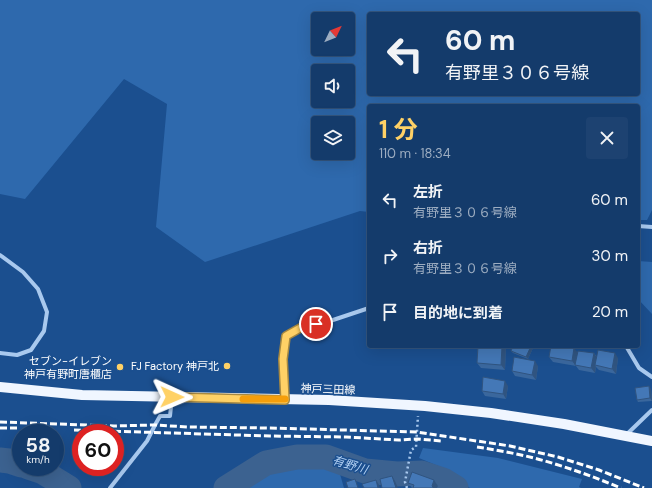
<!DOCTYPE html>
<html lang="ja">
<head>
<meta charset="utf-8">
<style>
  body { margin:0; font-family:"DM Sans","Noto Sans JP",sans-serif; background:#1d4271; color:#f1f3f6; height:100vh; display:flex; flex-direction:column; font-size:15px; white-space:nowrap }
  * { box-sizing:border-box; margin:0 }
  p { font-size:13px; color:#9dadc1 }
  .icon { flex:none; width:22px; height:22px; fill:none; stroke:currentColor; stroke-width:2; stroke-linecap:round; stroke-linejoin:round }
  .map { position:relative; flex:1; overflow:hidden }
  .side { position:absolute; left:367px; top:104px; width:273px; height:244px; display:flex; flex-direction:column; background:#143b6b; border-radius:4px; box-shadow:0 4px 16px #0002,0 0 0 1px #33557e }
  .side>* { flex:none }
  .top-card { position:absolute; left:367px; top:12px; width:273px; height:84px; border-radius:4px; box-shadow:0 4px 16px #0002,0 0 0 1px #33557e; background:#143b6b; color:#f1f3f6; overflow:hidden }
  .needle { width:26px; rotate:47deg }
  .controls { position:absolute; left:311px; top:12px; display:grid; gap:8px }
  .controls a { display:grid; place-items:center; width:44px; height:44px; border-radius:4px; background:#143b6b; box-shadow:0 4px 16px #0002,0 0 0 1px #33557e; font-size:20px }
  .speed { position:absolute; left:12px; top:424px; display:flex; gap:8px; font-size:20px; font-weight:700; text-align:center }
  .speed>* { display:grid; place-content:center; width:52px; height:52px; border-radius:50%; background:#143b6b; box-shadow:0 4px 16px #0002,0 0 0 1px #33557e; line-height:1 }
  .speed small { font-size:10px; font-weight:400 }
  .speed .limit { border:6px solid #d22; background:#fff; color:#111 }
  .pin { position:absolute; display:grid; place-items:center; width:34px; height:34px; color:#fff; margin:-17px; border:2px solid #fff; border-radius:50%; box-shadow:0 1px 4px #0007 }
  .me { position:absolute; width:44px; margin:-22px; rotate:91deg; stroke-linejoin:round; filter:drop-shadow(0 0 3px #0008) }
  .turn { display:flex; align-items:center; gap:14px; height:84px; padding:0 12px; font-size:18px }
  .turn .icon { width:52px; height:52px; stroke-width:2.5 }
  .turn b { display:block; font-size:28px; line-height:34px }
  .round { display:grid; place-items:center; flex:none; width:42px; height:42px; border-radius:4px; background:#1d4271 }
  .head { display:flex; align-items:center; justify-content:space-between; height:68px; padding:0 12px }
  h1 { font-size:24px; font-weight:700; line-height:30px; color:#ffd166 }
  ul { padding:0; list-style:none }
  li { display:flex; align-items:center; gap:12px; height:56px; padding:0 12px }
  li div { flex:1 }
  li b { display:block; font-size:15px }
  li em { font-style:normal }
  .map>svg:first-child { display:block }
  .green { fill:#2e69ad; fill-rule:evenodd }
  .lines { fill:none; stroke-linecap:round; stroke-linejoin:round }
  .river { stroke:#3c6290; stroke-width:25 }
  .path { stroke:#a9c9ee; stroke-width:2.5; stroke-dasharray:2 3; stroke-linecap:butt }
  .minor { stroke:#a9c9ee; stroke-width:4 }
  .primary { stroke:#f0f6ff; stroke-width:10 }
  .rail { stroke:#fff; stroke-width:3; stroke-dasharray:7 3; stroke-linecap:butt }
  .wall { fill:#3a679d }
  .shaded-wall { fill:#305480 }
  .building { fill:#4478b7; stroke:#305480 }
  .route-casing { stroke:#a68842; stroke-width:10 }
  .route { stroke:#ffd166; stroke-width:7 }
  .slow { stroke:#f59e0b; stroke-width:7 }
  .poi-dot { fill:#ffd166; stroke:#1b4f8f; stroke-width:1.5 }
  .labels { text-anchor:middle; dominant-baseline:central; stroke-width:3; stroke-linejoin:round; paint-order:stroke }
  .poi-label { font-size:11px; fill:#fff; stroke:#1b4f8f; text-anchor:end }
  .street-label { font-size:11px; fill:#fff; stroke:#1b4f8f }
  .water-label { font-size:12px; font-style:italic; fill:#b5d3f5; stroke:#1b4f8f }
</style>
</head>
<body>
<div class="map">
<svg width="652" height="488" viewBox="0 0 652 488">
  <rect width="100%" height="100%" fill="#1b4f8f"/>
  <path class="green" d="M0,0h652v210l-5,10h-9v-114h-269v106l-9,-1 -155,51 -49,-35 11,-123 -43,-25 -99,120 -25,-5zM369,14h269v80h-269zM318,19h30v30h-30zM318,71h30v30h-30zM318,123h30v30h-30z
    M638,261l14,1v52l-14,-15z
    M423,448l75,10 84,21 -3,8 2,1h-111l-32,-22 -19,-8z
    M316,462l22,5 6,21h-107l34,-21z"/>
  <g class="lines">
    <path class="river" d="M0,460l9,1 12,4
      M28,467l15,5 26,16
      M226,488l40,-25 31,-6h29l39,14 32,3 25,-1 21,7 13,8"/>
    <path class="path" d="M407,488l-2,-6 6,-32 5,-3 2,-31"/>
    <path class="minor" d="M638,226l14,1
      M0,255l23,17 15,17 9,23 -3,19 -13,19 -14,5 -17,-2
      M626,346l13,22 13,9
      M285,399l-2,-40 3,-23 16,-9 28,-6 39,-13
      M626,435l26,-25
      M110,488l37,-47 8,-16 5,-9h10l2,-19"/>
    <path class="primary" d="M0,387l82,8 247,5 96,6 66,7 73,11 88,17"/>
    <path class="rail" d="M0,422l114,4 41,-1 33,2 82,1 147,4 93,14 48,11 41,13 45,18
      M0,428h20
      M74,430l196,6 76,1 53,3 18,-1 25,2
      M477,447c26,4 53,9 78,17 23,7 44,15 66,24"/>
  </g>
  <path class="wall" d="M638,325l2,3 -2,2z
    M638,335l3,4 -3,2z
    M478,346h28l-1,24 -24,-2 -4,-5z
    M513,346h19l1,2 -5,11 -15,-6 -2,-2z
    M577,352l17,1 3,4 21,1 -2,16 -17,-4 -3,-3 -1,6 -16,-3 -3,-4 -23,-4 -4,-5z
    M538,366l-2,14 -21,-4 -3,-5z
    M508,386l-2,13 -21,-3 -3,-5z
    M651,389l1,12 -14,1 -1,-2z
    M434,480l4,6 -1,2h-25l-4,-5z"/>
  <path class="shaded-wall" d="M502,346h4l-1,24 -4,-5z
    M531,346h1l1,2 -5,11 -2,-2z
    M574,348l4,5 -2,13 -4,-5z
    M594,353l3,5 -2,7 1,2 -1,6 -4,-5z
    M615,353l3,5 -2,16 -4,-5z
    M535,361l3,5 -2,14 -4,-5z
    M505,381l3,5 -2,13 -3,-5z
    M649,386l2,3 1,12 -2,-3z
    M392,476l3,5 3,7h-2z
    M376,480l3,5 1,3h-2z
    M434,480l4,6 -1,2h-4l-1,-2z"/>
  <path class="building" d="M478,346h24l-1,19 -24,-2z
    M513,346h18l-5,11 -15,-6z
    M551,346h13l10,2 -2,13 -23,-4z
    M598,350l17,3 -3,16 -17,-4z
    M578,351l16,2 -3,15 -16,-3z
    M514,357l21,4 -3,14 -20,-4z
    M483,377l22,4 -2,13 -21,-3z
    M649,386l1,12 -13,2 -2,-12z
    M412,472l22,8 -2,6 1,1v1h-20l1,-3 -6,-2z
    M392,476l4,12h-14l-2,-9z
    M355,479l3,9h-10l-2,-6z
    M376,480l2,8h-14l-2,-4z"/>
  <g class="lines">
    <g class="route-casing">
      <path id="route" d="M172,397l113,3 -2,-41 3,-23 16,-9 14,-3"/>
    </g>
    <use href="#route" class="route"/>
    <path class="slow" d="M243,399h42"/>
  </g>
  <g class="poi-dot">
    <circle cx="227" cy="366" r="4"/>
    <circle cx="120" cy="367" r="4"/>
  </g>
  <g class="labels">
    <g class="poi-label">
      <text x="112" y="361">セブン-イレブン<tspan x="112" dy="13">神戸有野町唐櫃店</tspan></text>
      <text x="219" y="366">FJ Factory 神戸北</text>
    </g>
    <g class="street-label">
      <text transform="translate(328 389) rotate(2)">神戸三田線</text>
    </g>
    <g class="water-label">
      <text transform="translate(350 465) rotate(17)">有野川</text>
    </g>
  </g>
</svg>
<div class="controls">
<a><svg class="needle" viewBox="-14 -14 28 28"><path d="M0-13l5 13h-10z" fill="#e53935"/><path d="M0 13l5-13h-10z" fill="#9dadc1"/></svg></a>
<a><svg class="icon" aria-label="sound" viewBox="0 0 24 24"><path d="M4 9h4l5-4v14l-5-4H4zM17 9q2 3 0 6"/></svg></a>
<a><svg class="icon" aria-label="layers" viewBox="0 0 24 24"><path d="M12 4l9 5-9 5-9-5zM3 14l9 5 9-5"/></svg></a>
</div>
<div class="speed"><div>58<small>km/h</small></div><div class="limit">60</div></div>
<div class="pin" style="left:316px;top:324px;background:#d93025"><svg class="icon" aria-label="arrive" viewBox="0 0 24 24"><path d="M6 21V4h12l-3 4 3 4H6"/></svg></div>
<svg class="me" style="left:172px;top:397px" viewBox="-20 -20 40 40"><path d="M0-17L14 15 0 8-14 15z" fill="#ffd166" stroke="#fff" stroke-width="4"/></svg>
<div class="top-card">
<div class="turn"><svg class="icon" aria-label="left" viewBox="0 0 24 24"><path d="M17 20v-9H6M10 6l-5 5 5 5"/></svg><div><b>60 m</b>有野里３０６号線</div></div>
</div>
<section class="side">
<div class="head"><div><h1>1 分</h1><p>110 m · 18:34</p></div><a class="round"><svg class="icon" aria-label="close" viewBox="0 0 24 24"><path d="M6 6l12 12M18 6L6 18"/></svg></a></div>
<ul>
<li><svg class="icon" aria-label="left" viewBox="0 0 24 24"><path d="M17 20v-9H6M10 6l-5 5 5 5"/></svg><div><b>左折</b><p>有野里３０６号線</p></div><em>60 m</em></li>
<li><svg class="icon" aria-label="right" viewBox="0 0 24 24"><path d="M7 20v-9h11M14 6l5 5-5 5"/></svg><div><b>右折</b><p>有野里３０６号線</p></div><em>30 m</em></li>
<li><svg class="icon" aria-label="arrive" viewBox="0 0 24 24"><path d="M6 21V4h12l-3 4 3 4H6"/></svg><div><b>目的地に到着</b></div><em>20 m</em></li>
</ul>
</section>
</div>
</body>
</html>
